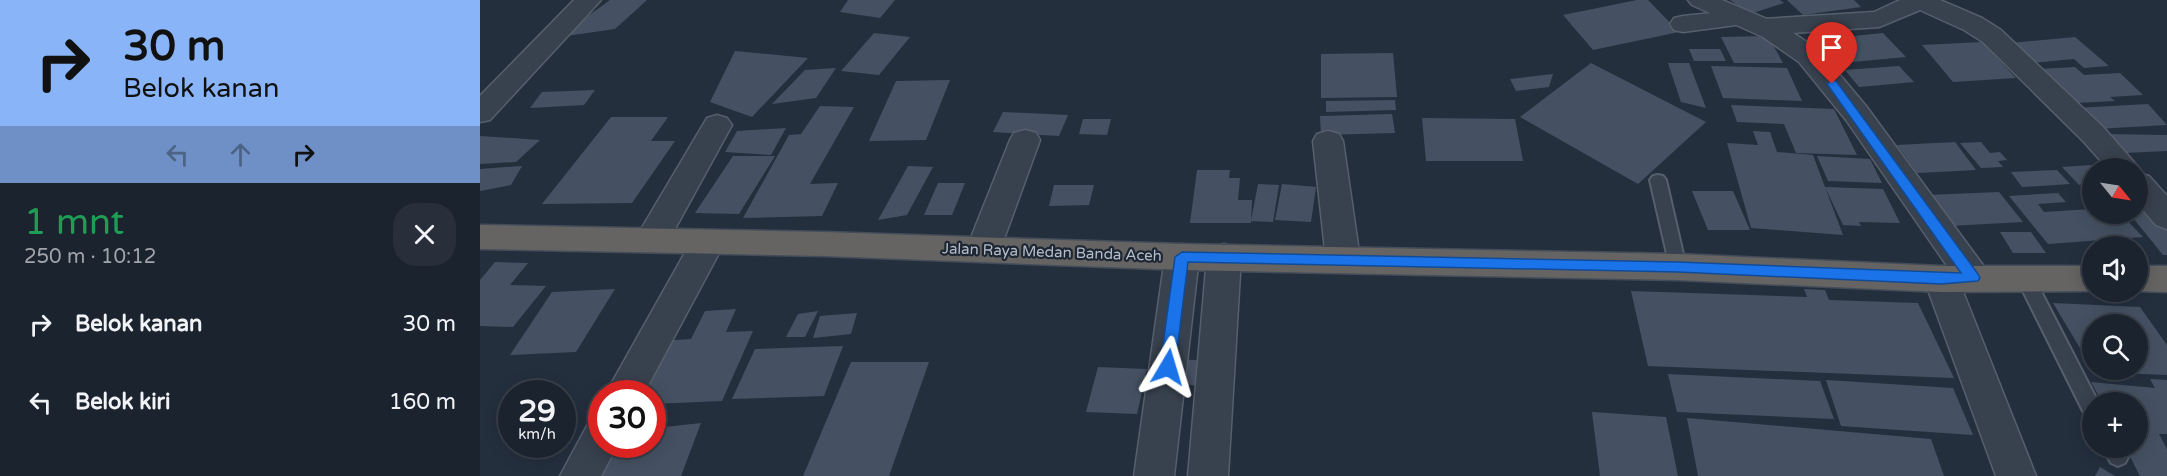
<!DOCTYPE html>
<html lang="id">
<head>
<meta charset="utf-8">
<style>
  body { margin:0; font-family:"Varela Round",sans-serif; background:#282f3a; color:#f1f3f6; height:100vh; display:flex; flex-direction:column; font-size:22px; white-space:nowrap }
  * { box-sizing:border-box; margin:0 }
  p { font-size:20px; color:#a0a4aa }
  .icon { flex:none; width:33px; height:33px; fill:none; stroke:currentColor; stroke-width:2; stroke-linecap:round; stroke-linejoin:round }
  .map { position:relative; flex:1; overflow:hidden }
  .drawer { display:flex; flex-direction:column; background:#1b232e; width:480px }
  .drawer>* { flex:none }
  .top-card { background:#8ab4f8; color:#111; overflow:hidden }
  .needle { width:39px; rotate:120deg }
  .fabs { position:absolute; left:1602px; top:158px; display:grid; gap:12px }
  .fabs a { display:grid; place-items:center; width:66px; height:66px; border-radius:50%; background:#1b232e; box-shadow:0 3px 15px #0003,0 0 0 2px #39404a; font-size:30px }
  .speed { position:absolute; left:18px; top:380px; display:flex; gap:12px; font-size:30px; font-weight:700; text-align:center }
  .speed>* { display:grid; place-content:center; width:78px; height:78px; border-radius:50%; background:#1b232e; box-shadow:0 3px 15px #0003,0 0 0 2px #39404a; line-height:1 }
  .speed small { font-size:15px; font-weight:400 }
  .speed .limit { border:9px solid #d22; background:#fff; color:#111 }
  .pin { position:absolute; display:grid; place-items:center; width:51px; height:51px; color:#fff; margin:-62px -26px; border-radius:50% 50% 50% 0; rotate:-45deg; box-shadow:0 0 6px #0007 }
  .pin .icon { rotate:45deg }
  .me { position:absolute; width:66px; margin:-33px; rotate:7deg; stroke-linejoin:round; filter:drop-shadow(0 0 4px #0008) }
  .turn { display:flex; align-items:center; gap:21px; height:126px; padding:0 24px; font-size:27px }
  .turn .icon { width:78px; height:78px; stroke-width:2.5 }
  .turn b { display:block; font-size:42px; line-height:51px }
  .lanes { display:flex; align-items:center; height:57px; padding:0 24px; background:#0003; justify-content:center; gap:30px; direction:ltr }
  .lanes .off { opacity:.35 }
  .round { display:grid; place-items:center; flex:none; width:63px; height:63px; border-radius:24px; background:#282f3a }
  .overview { display:flex; align-items:center; justify-content:space-between; height:102px; padding:0 24px }
  h1 { font-size:36px; font-weight:600; line-height:45px; color:#1e9e55 }
  ul { padding:0; list-style:none }
  li { display:flex; align-items:center; gap:18px; height:78px; padding:0 24px }
  li div { flex:1 }
  li b { display:block; font-size:22px }
  li em { font-style:normal }
  main { display:flex; flex:1; min-height:0 }
  .map>svg:first-child { display:block }
  .building { fill:#455162 }
  .lines { fill:none; stroke-linecap:round; stroke-linejoin:round }
  .service-casing { stroke:#565f6c; stroke-width:4 }
  .minor-casing { stroke:#565f6c; stroke-width:3 }
  .tertiary-casing { stroke:#565f6c; stroke-width:3 }
  .trunk-casing { stroke:#434c59; stroke-width:3 }
  .service { fill:#38414e; fill-rule:evenodd }
  .minor { fill:#38414e; fill-rule:evenodd }
  .tertiary { fill:#38414e; fill-rule:evenodd }
  .trunk { fill:#656462; fill-rule:evenodd }
  .route { fill:#1a73e8; stroke:#114b97; stroke-width:1.5 }
  .labels { text-anchor:middle; dominant-baseline:central; stroke-width:4.5; stroke-linejoin:round; paint-order:stroke }
  .street-label { font-size:15px; fill:#b4bcc9; stroke:#1d2633 }
</style>
</head>
<body>
<main>
<section class="drawer">
<div class="top-card">
<div class="turn"><svg class="icon" aria-label="right" viewBox="0 0 24 24"><path d="M7 20v-9h11M14 6l5 5-5 5"/></svg><div><b>30 m</b>Belok kanan</div></div>
<div class="lanes"><svg class="icon off" aria-label="left" viewBox="0 0 24 24"><path d="M17 20v-9H6M10 6l-5 5 5 5"/></svg><svg class="icon off" aria-label="ahead" viewBox="0 0 24 24"><path d="M12 20V5M6 11l6-6 6 6"/></svg><svg class="icon" aria-label="right" viewBox="0 0 24 24"><path d="M7 20v-9h11M14 6l5 5-5 5"/></svg></div>
</div>
<div class="overview"><div><h1>1 mnt</h1><p>250 m · 10:12</p></div><a class="round"><svg class="icon" aria-label="close" viewBox="0 0 24 24"><path d="M6 6l12 12M18 6L6 18"/></svg></a></div>
<ul>
<li><svg class="icon" aria-label="right" viewBox="0 0 24 24"><path d="M7 20v-9h11M14 6l5 5-5 5"/></svg><div><b>Belok kanan</b></div><em>30 m</em></li>
<li><svg class="icon" aria-label="left" viewBox="0 0 24 24"><path d="M17 20v-9H6M10 6l-5 5 5 5"/></svg><div><b>Belok kiri</b></div><em>160 m</em></li>
</ul>
</section>
<div class="map">
<svg width="1687" height="476" viewBox="0 0 1687 476">
  <rect width="100%" height="100%" fill="#242f3e"/>
  <path class="building" d="M130,0h37l-32,29 -56,8z
    M368,0h47l-15,18 -40,-6z
    M1157,0h11l31,32 -86,18 -30,-35z
    M1250,0h50l4,3 -34,11z
    M1307,0h67l7,7 -58,8z
    M394,33l36,4 -31,38 -38,-4z
    M1403,33l23,24 -54,5 -20,-24z
    M1288,36l15,27h-49l-13,-26z
    M1595,37l34,29 -25,2 -10,-9 -42,4 -22,-20z
    M1502,42l34,36 -63,4 -31,-37z
    M1209,49h31l6,12h-32z
    M255,51l73,7 -56,59 -42,-15z
    M913,53l4,44 -76,1v-44z
    M1111,63l115,59 -68,62 -118,-67z
    M1188,63h21l17,45 -25,-6z
    M1231,66l76,2 15,33 -79,-3z
    M1419,66l15,16 -55,5 -14,-17z
    M1595,67l9,8 36,-2 23,22 -33,2 5,4 -40,2 -35,-34z
    M356,68l-20,30 -44,6 33,-34z
    M1073,74l-4,13 -33,4 -6,-12z
    M470,80l-24,60 -57,1 27,-60z
    M115,90l-11,15 -54,3 12,-16z
    M915,100l1,10 -70,2v-11z
    M1668,104l19,21 -71,4 -20,-21z
    M1251,105l103,4 23,46 -61,-2 -12,-29 -47,-2z
    M340,106l34,1 -44,77 28,-1 -16,33 -79,2 46,-83 12,-1z
    M523,112l65,3 -9,21 -66,-4z
    M912,114l3,19 -74,2 -1,-19z
    M131,117h57l-17,24h24l-43,62 -90,1z
    M942,118l93,1 8,42h-97z
    M603,119h28l-4,16 -28,-1z
    M306,128l-15,27 -46,-3 12,-21z
    M1273,131l17,1 7,20 36,3 30,80 -92,-7 -24,-85 31,2z
    M1623,134l64,1v16l-42,2z
    M0,136l60,4 -24,22 -36,2z
    M1475,142l21,28 -59,3 -20,-28z
    M1501,142l9,11 10,-1 7,8 -9,1 5,6 -22,1 -21,-25z
    M253,156h42l-36,58 -44,-1z
    M1337,156l53,3 12,24 -54,-2z
    M1625,164l4,4h-17v16l-13,1 -17,-18z
    M42,166l-11,19 -31,6v-22z
    M428,166l25,1 -26,48 -29,5z
    M717,170h33l-1,8h11l-2,22h14l-1,23h-61z
    M1577,170l13,14 -48,3 -11,-15z
    M458,183h27l-13,32h-28z
    M778,184l21,1 -6,37 -22,-1z
    M802,184l34,3 -5,35 -36,-2z
    M574,185h40l-5,20 -40,1z
    M1345,187l58,2 17,34 -41,-1 2,4 -18,-1z
    M1212,191h41l17,39h-42z
    M1519,192l24,30 -74,4 -21,-31z
    M1578,193l8,9 -28,2 6,8 48,-3v4h28l23,24 -95,7 -39,-48z
    M1658,207h19l10,12v36h-4l-34,-42h9z
    M1520,232h31l15,21h-33z
    M15,262l33,1 -18,22 36,1 -33,41 -33,-1v-46z
    M135,289l-39,63 -66,3 42,-63z
    M1324,289l21,1 4,10 89,3 36,75 -306,-12 -17,-75 176,6z
    M1573,303l87,4 27,38v30l-72,-3 -2,-3h45v-45h-46v44z
    M256,309l-10,23 27,-1 -31,70 -70,3v-11h-22l28,-52 33,-2 14,-28z
    M338,311l-13,26h-19l12,-23z
    M377,313l-6,21 -38,4 7,-22z
    M363,346l-19,50 -92,3 23,-50z
    M699,359l30,2 -5,25 -30,-2z
    M371,362h78l-40,114h-86z
    M618,367l49,2 -10,45 -51,-2z
    M1188,374l152,7 14,38 -157,-7z
    M1670,379l17,1v54h-8l8,15v27h-27l-15,-29h13v-45h-36l-11,-20 64,6z
    M1346,380l127,8 20,47 -132,-9z
    M1112,412l74,5 12,59h-78z
    M1207,418l244,21 13,37h-246z
    M221,423l-20,53h-82l12,-26 23,-1 5,-5h13v-13l4,-3z
    M1620,467l15,9h-20z"/>
  <g class="lines">
    <g class="service-casing">
      <path id="service" d="M1178,175l5,1 3,4 20,87 -2,5 -6,1 -6,-1 -2,-5 -20,-87 3,-4z
        M1546,272l6,2 66,128h-6v15l-7,-2 -68,-136 3,-5z
        M1622,447h21l5,10 -3,6 -7,3 -7,-3z"/>
    </g>
    <g class="minor-casing">
      <path id="minor" d="M94,0h27l-111,120 -10,2v-26z
        M1420,0h40l42,18 19,12 103,98 35,40 -1,3v-3h-31l-23,-26 -101,-100 -19,-12 -44,-20 -41,17 -115,8 -9,-2 -4,-6 4,-6 9,-2 110,-7z
        M1262,10l9,3 4,5 -4,5 -68,9 -9,-2 -4,-6 4,-6 9,-2z
        M237,115l10,3 5,7 -68,124 -12,3 -12,-3 -5,-9 5,-9 67,-113z
        M545,130l11,3 4,7 -40,110 -5,9 -12,3 -12,-3 -5,-9 44,-110 4,-7z
        M848,131l11,3 4,7 17,118 -5,9 -12,4 -12,-4 -5,-9 -13,-118 4,-7z
        M1658,173l11,3 18,20v33l-11,-4 -18,-21z
        M228,230l12,3 5,9 -81,151h-38l90,-160z
        M702,244l12,4 5,9 -25,219h-40l31,-219 5,-9z
        M744,244l12,4 5,9 -13,219h-40l19,-219 5,-9z
        M1461,266l12,4 5,9 78,197h-40l-72,-197 5,-9z
        M122,419v25h16l-17,32h-41l28,-52z"/>
    </g>
    <g class="tertiary-casing">
      <path id="tertiary" d="M1208,0h34l59,25 38,25 47,56 119,162 5,9 -5,9 -12,4 -12,-4 -115,-166 -47,-58 -36,-25 -71,-32z"/>
    </g>
    <g class="trunk-casing">
      <path id="trunk" d="M0,225l344,7 358,12 496,10 263,12h151v25h3l-154,1 -263,-12 -496,-10 -358,-14 -344,-7z
        M1658,266h29v26l-32,-1h3z"/>
    </g>
    <use href="#service" class="service"/>
    <use href="#minor" class="minor"/>
    <use href="#tertiary" class="tertiary"/>
    <use href="#trunk" class="trunk"/>
  </g>
  <path class="route" d="M1352,80l4,1 142,193 2,4 -2,3 -37,3 -263,-12 -490,-10 -13,105 -2,4 -5,2 -6,-2 -2,-4 15,-110 7,-5 496,10 283,11 -134,-189z"/>
  <g class="labels">
    <g class="street-label">
      <text transform="translate(572 252) rotate(2)">Jalan Raya Medan Banda Aceh</text>
    </g>
  </g>
</svg>
<div class="fabs">
<a><svg class="needle" viewBox="-14 -14 28 28"><path d="M0-13l5 13h-10z" fill="#e53935"/><path d="M0 13l5-13h-10z" fill="#a0a4aa"/></svg></a>
<a><svg class="icon" aria-label="sound" viewBox="0 0 24 24"><path d="M4 9h4l5-4v14l-5-4H4zM17 9q2 3 0 6"/></svg></a>
<a><svg class="icon" aria-label="search" viewBox="0 0 24 24"><circle cx="10" cy="10" r="6"/><path d="M15 15l6 6"/></svg></a>
<a>+</a>
</div>
<div class="speed"><div>29<small>km/h</small></div><div class="limit">30</div></div>
<div class="pin" style="left:1352px;top:84px;background:#d93025"><svg class="icon" aria-label="arrive" viewBox="0 0 24 24"><path d="M6 21V4h12l-3 4 3 4H6"/></svg></div>
<svg class="me" style="left:688px;top:367px" viewBox="-20 -20 40 40"><path d="M0-17L14 15 0 8-14 15z" fill="#1a73e8" stroke="#fff" stroke-width="4"/></svg>
</div>
</main>
</body>
</html>
